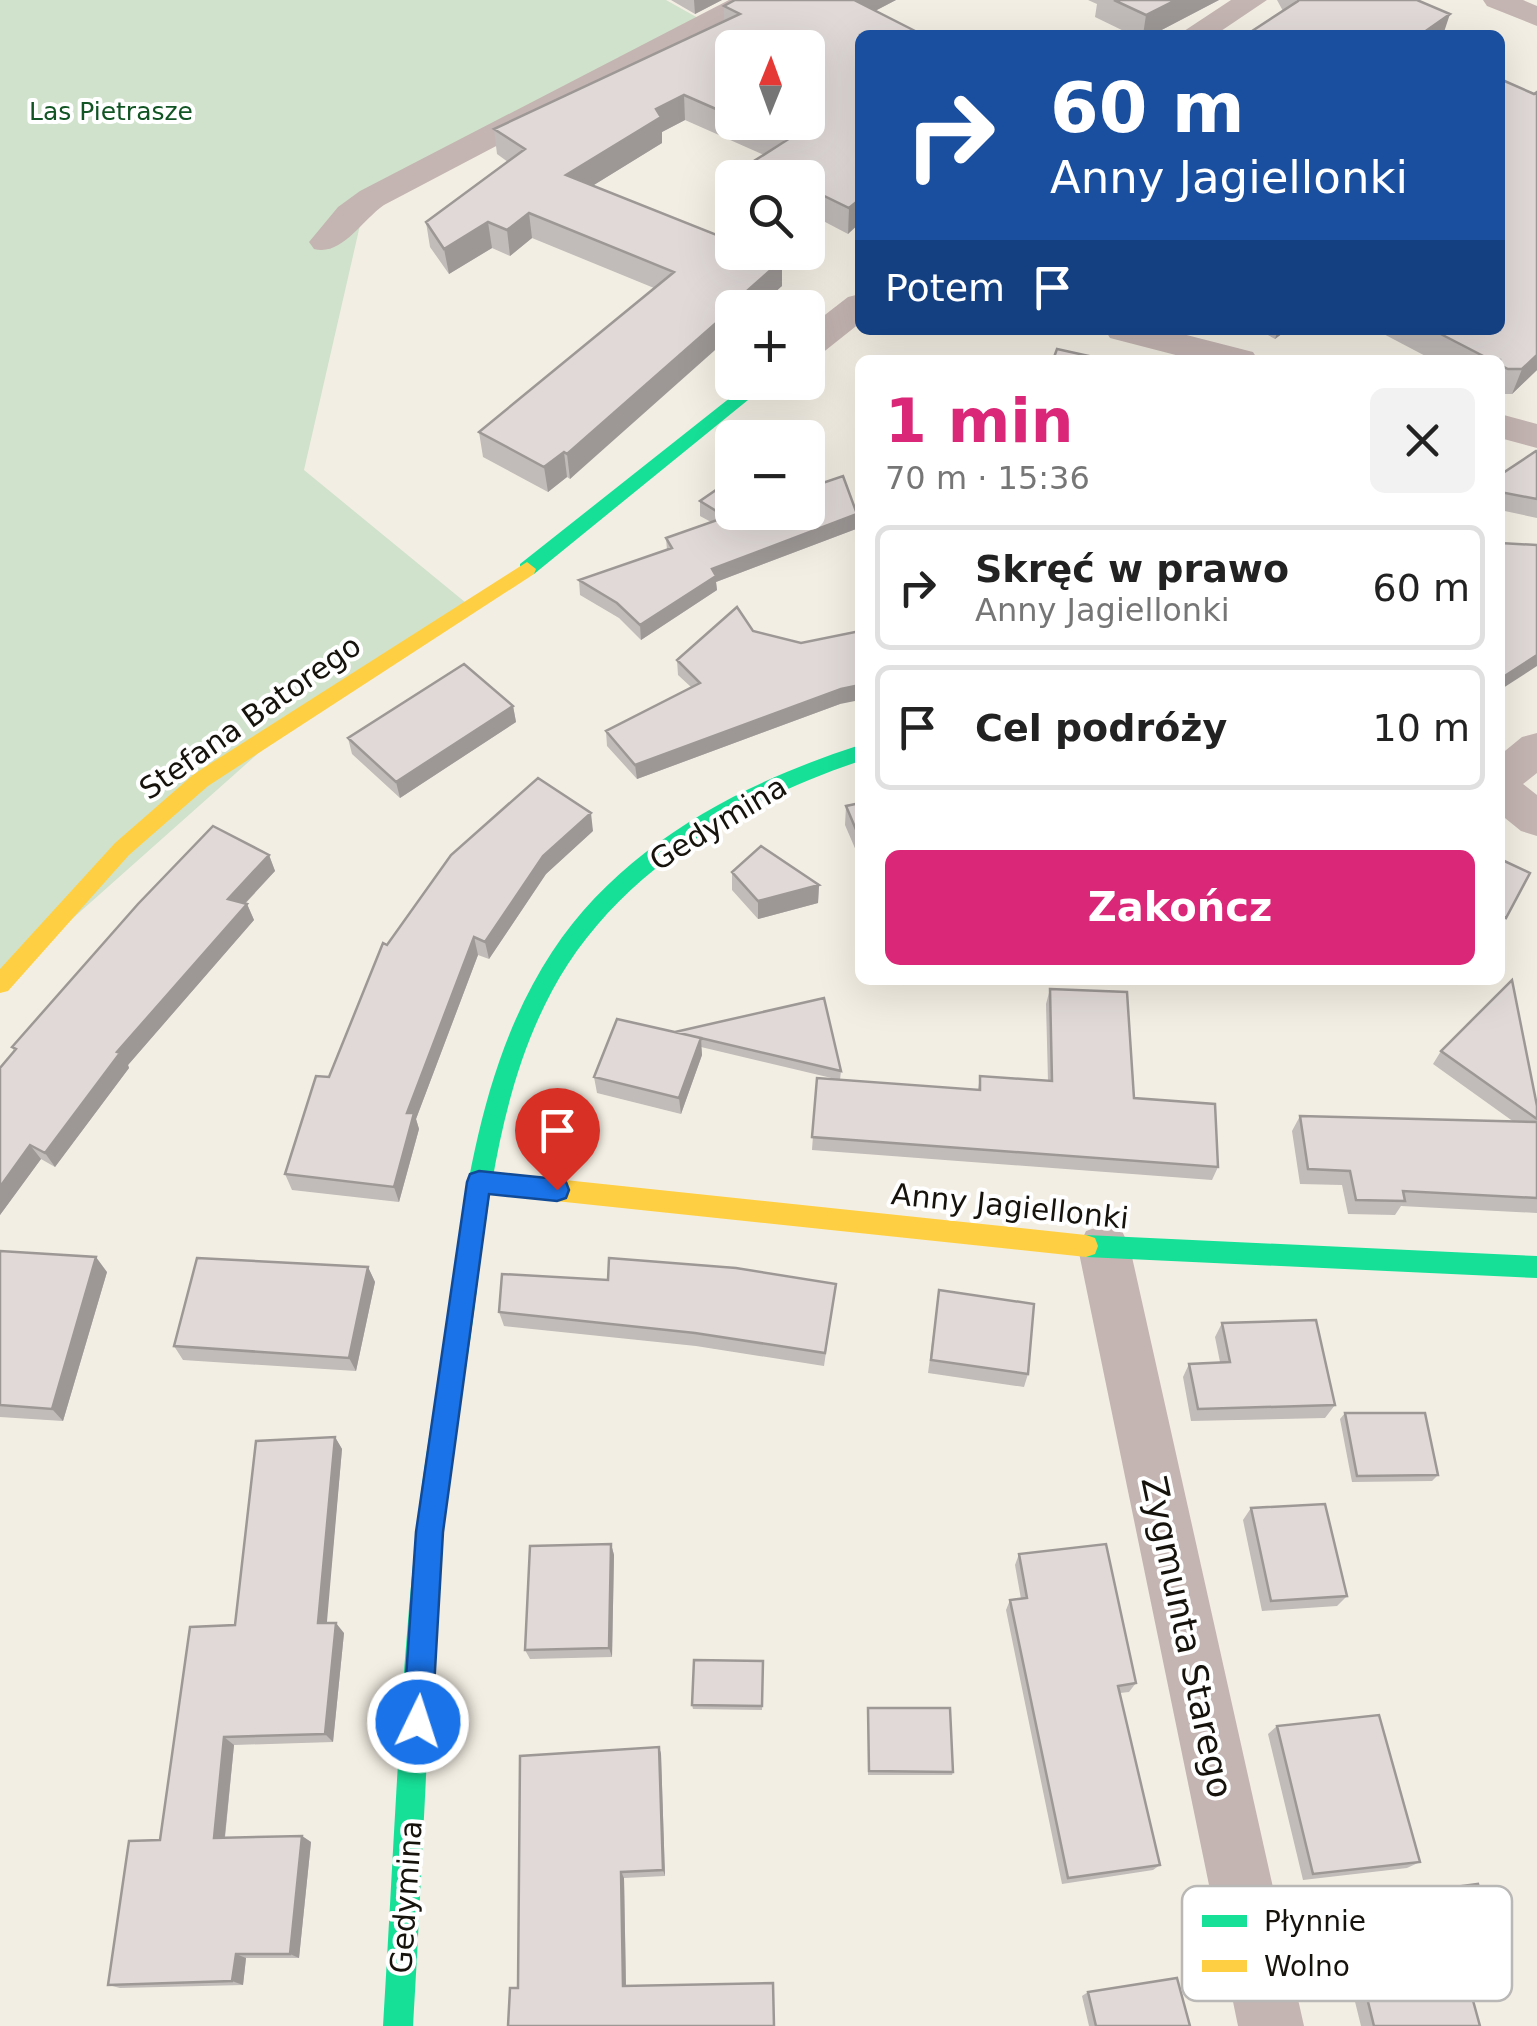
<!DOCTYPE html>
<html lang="pl">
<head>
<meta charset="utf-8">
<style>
  body { margin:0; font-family:"DejaVu Sans",sans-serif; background:#f2f2f2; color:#222; height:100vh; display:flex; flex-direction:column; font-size:38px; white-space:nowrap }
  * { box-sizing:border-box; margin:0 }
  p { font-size:32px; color:#767676 }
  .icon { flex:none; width:55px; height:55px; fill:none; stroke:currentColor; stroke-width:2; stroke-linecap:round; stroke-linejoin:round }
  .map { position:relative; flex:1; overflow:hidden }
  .sheet { position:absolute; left:855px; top:355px; width:650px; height:630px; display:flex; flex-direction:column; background:#fff; border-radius:15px; box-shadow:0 10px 40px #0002 }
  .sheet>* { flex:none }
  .banner { position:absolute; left:855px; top:30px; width:650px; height:305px; border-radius:15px; box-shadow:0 10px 40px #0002; background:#1a4fa0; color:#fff; overflow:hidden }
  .needle { width:65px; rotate:1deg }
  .tools { position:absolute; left:715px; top:30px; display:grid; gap:20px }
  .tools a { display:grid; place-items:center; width:110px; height:110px; border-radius:15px; background:#fff; box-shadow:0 10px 40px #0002; font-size:50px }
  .pin { position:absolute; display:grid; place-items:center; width:85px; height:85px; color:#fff; margin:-102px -42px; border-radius:50% 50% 50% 0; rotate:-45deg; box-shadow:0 0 10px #0007 }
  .pin .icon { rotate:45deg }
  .me { position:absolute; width:110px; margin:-55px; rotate:4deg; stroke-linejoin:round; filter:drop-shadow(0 0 8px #0008) }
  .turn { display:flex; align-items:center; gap:35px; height:210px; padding:0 30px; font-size:45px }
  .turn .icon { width:130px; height:130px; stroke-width:2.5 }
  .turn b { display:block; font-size:70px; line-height:85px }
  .then { display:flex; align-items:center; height:95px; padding:0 30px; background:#0003; gap:20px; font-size:38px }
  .round { display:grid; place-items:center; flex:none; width:105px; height:105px; border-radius:15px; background:#f2f2f2 }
  .summary { display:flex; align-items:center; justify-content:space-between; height:170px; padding:0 30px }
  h1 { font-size:60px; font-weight:600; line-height:75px; color:#db2777 }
  .action { display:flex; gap:20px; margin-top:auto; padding:20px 30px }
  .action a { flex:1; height:115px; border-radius:15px; background:#db2777; color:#fff; font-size:40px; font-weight:600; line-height:115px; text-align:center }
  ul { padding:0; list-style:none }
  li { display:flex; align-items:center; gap:30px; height:125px; margin:0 20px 15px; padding:0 10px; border:5px solid #e0e0e0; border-radius:15px }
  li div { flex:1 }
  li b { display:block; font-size:38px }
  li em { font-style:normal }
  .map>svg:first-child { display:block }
  .green { fill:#d0e2cb }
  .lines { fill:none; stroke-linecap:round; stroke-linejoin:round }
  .street { fill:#c4b5b2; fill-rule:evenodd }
  .fast { fill:#16e098; fill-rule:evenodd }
  .slow { fill:#ffcf43; fill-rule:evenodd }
  .wall { fill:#c1bbb9; fill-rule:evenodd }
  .shaded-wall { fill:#9d9896 }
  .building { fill:#e0d9d7; stroke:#9d9896; stroke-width:2.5 }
  .route { fill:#1a73e8; stroke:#114b97; stroke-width:2.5 }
  .labels { text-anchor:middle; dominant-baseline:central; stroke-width:8; stroke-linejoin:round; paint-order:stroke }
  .far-park-label { font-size:25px; fill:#125525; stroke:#fff }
  .street-label { font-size:30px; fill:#16120c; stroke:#fff }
  .near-street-label { font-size:35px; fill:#16120c; stroke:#fff }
  .key { fill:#fff; stroke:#b9b8b6; stroke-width:2.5 }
  .key-label { font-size:28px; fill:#16120c }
</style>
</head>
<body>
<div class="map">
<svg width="1537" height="2026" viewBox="0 0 1537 2026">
  <rect width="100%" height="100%" fill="#f3eee3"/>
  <path class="green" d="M0,0h666l41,23 -341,176 -62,271 167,137 -154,94 -317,282z"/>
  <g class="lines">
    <path class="street" d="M729,0h38l-4,6 -379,199c-24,17 -42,51 -70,44l-5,-7 29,-35 22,-16z
      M1231,0h36l-52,35h-37z
      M1483,0h40l14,6v20l-50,-20z
      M860,294v29l-39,31 -13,3v-29l40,-31z
      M1105,330h62l86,22 5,8h-63l-85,-22z
      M1500,414l37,10v24l-37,-10z
      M1537,733v40l-14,11 14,11v41l-16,-5 -21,-17v-59l22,-18z
      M1104,1225l18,6 8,17 174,778h-66l-160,-778 8,-17z"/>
    <path class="fast" d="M750,382h20l-236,192h-14v-10z
      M860,745v16c-113,38 -225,101 -292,203 -70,108 -80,245 -97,370 -10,70 -23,139 -29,209 -15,160 -19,322 -29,483h-30c10,-161 16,-323 32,-483 7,-70 20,-139 30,-209 19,-130 33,-269 107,-382 70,-107 190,-169 308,-207z
      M1086,1235l451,21v22l-451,-21 -9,-3 -3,-8 3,-8z"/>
    <path class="slow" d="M527,562l9,7 -2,5 -326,212 -79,69 -121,136 -8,2v-24l115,-126 79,-69z
      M479,1171l607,64 9,3 3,8 -3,8 -9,3 -607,-64 -8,-3 -4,-8 4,-8z"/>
  </g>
  <path class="wall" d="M671,0h51l-27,14z
    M735,0h161l-21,11 -27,223 -40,-21v-35h-54v-17l10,-6 -79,-35 -23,12v11l-70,43 190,74v26l-50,22 -162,171 -3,-2 -19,15 -65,-35 -4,-25 175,-144 -122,-50 -22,18 -18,-8 -43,26 -19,-27 -4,-25 82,-60 -11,-8 -3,-25 230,-107v-16zM732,48l76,74h-76z
    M1088,0h131l-67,35h-20l-37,-18 2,-13z
    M1277,0h140l-134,11z
    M1259,330h28l-12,9z
    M1376,330h124l37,40 -25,24h-12v-34h-67z
    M1537,451v67l-37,-8v-35z
    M700,501l157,13 -1,15 -140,53 1,8 -76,50 -22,-22 -39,-23 -1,-15 88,-30 -1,-12 45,-16 -11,-6z
    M753,631l87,73 -203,75 -30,-33 -1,-15 85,-44 -13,-12 -1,-15z
    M513,706l3,16 -116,76 -48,-44 -4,-16z
    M860,803v57l-15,-35 1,-19z
    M593,831l-47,43 -57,85 -11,-4 -62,164 3,10 -20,73 -107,-12 -7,-16 102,-229z
    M269,855l6,16 -30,33h2l7,16 -126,145 1,3 -74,99 -14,-8 -41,56v-147l14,-17 -2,-4z
    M1500,859l30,14 -29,54 -1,-1z
    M732,872l87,13 -1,18 -60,16 -26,-29z
    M1050,989l84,109 84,69 -6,13 -400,-30 5,-72 161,12 2,-14 68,5 -2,-77z
    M617,1019l224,52 -1,9 -139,-33 1,8 -21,59 -84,-21 -3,-16z
    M1441,1051l96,55v107l-136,-7 -6,9 -47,-1 -6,-29 -42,-1 -8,-53 8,-15 214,6 -81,-58z
    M0,1251l107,21 -44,149 -63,-4z
    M368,1267l7,15 -19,89 -173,-11 -9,-14z
    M939,1290l89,84 -4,13 -96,-14z
    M834,1298l-10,68 -128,-20 -192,-20 -5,-14z
    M1222,1323l113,82 -10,13 -134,3 -8,-44 6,-13 31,-2 -5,-25z
    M1345,1413l93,62 -6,6 -80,1 -12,-63z
    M335,1437l7,12 -16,174 18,10 -11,109 -99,3 -9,93 77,-2 9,6 -12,116h-53l-3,27 -123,3 -12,-3 127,-360z
    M1251,1508l96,88 -10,10 -75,5 -19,-91z
    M611,1544l3,11 -2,102 -82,2 -5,-9z
    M1019,1554l117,129 -7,9 -9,1 40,172 -7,5 -91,14 -56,-274 4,-10 11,-1 -6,-34z
    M763,1661l-1,49 -69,-1 -1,-4z
    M868,1708l85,64 -1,3h-84z
    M1277,1726l143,136 -13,6 -104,12 -35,-146z
    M659,1747l2,7 4,122 -41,2 2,107 -108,3z
    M1417,1892l78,49 -13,4 -24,3 22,78h-119l-16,-65 12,-4 63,-7 -14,-53z
    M1088,1992l102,34h-101l-7,-30z"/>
  <path class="shaded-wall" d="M694,0h28l-27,14z
    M851,0h45l-46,24z
    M1176,0h43l-67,35h-9l3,-20z
    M1450,14l-7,21h-23z
    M684,95l1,25 -23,12v11l-94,58 -2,-26 90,-66z
    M860,199v24l-12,11 1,-26z
    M529,213l3,25 -22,18 -3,-26z
    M488,222l4,26 -43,26 -5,-25z
    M782,260v26l-24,22h-24l13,-17z
    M732,309v26l-162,144 -3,-25z
    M1278,330h9l-12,9z
    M1537,355v15l-25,24 10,-25z
    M564,452l3,25 -19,15 -4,-25z
    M857,514l-1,15 -140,53 1,8 -76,50 -1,-15 72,-56z
    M1537,655v11l-37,24v-11z
    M860,685v15l-20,4 -203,75 -2,-14 206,-76z
    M513,706l3,16 -116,76 -4,-16z
    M591,813l2,18 -47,43 -57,85 -4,-17 58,-86z
    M269,855l6,16 -40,43 -7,-15z
    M819,885l-1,18 -60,16v-18z
    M247,904l7,16 -126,145 1,3 -74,99 -10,-14 72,-101z
    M474,937l4,18 -62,164 3,10 -20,73 -5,-15 13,-74z
    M701,1038l1,17 -21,59 -2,-16z
    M30,1145l11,14 -41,56v-28z
    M96,1257l11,15 -44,149 -11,-12z
    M368,1267l7,15 -19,89 -7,-13z
    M335,1437l7,12 -16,184 -8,-10z
    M611,1544l3,11 -2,102 -3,-9z
    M336,1623l8,10 -11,109 -8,-8z
    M224,1737l10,8 -10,99 -10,-6z
    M659,1747l2,7 4,122 -2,-6z
    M302,1836l9,6 -12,116 -9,-4z
    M621,1872l3,6 2,111 -3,-3z
    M236,1954l10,4 -3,27 -11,-4z"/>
  <path class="building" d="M735,0h119l69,35h-63v164l-11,9 -41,-20v-10h-21l-33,-17 33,-21 -39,-18h60v-74h-76v68l-48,-21 -28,14 5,8 -95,58 166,66v11h30l20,8 -35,31 4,2 -19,15v1l-165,145 -3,-2 -20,15 -65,-35 195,-160 -145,-59 -22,17 -19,-8 -44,27 -18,-27 99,-73 -31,-20 246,-115 -16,-8z
    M1114,0h62l-30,15z
    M1298,0h119l33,14 -30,21h-174l52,-34z
    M1500,79l34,15 3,-2v263l-15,14h-14l-8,-4v-5h-9l-58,-30h67z
    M1057,349l50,11h-54z
    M1536,451h1v48l-37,-7v-17z
    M843,476l14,38 -145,55 4,7 -76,49 -23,-22 -38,-23 93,-32 -6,-10 60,-21 -26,-16 32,-22v33h76v-24z
    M1500,543l37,2v110l-37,24z
    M737,607l16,24 48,12 59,-12v54l-19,4 -206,76 -29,-34 94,-48 -23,-23z
    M464,664l49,42 -117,76 -48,-44z
    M538,778l53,35 -48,43 -58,86 -11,-5 -67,176h7l-20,74 -109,-13 31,-98 13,1 54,-134 4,2 64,-90z
    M860,803v36l-14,-33z
    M213,826l56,29 -41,44 19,5 -130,148 3,1 -75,100 -15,-8 -30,42v-119l16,-19 -4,-2 126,-143z
    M761,846l58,39 -61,16 -26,-29z
    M1500,859l30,14 -24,45 -6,-3z
    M1512,980l25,126v13l-96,-68z
    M1050,989l77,3 7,106 81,6 3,63 -406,-30 5,-59 163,12v-14l72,5z
    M824,998l17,73 -166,-39z
    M617,1019l84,19 -22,60 -85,-21z
    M1300,1116l237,6v76l-134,-7 2,10 -49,-1 -6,-29 -42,-2z
    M0,1251l96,6 -44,152 -52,-4z
    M197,1258l171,9 -19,91 -175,-12z
    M609,1258l127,10 100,16 -11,69 -130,-20 -196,-21 3,-38 106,6z
    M939,1290l95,14 -6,70 -97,-14z
    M1316,1320l19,85 -137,4 -9,-45 41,-2 -8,-39z
    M1345,1413h80l13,62 -81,1z
    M335,1437l-17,186h18l-11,111 -101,3 -10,101 88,-2 -12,118h-54l-4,27 -124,4 21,-144 31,-1 30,-213 45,-2 21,-184z
    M1325,1504l22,92 -76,5 -20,-93z
    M611,1544l-2,104 -84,2 5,-104z
    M1106,1544l30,139 -18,3 42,179 -92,13 -58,-278 17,-2 -8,-44z
    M694,1660l69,1 -1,45 -70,-1z
    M868,1708h82l3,64 -84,-1z
    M1379,1715l41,147 -107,12 -36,-148z
    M659,1747l4,123 -42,2 2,114 150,-3 1,43h-266l2,-38h8l2,-232z
    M1478,1884l17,57 -63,6 -15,-55z
    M1458,1946l22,80h-106l-17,-69z
    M1177,1978l13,48h-94l-8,-34z"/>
  <path class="route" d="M479,1171l78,8 9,3 3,8 -3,8 -9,3 -68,-7 -46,338 -11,190 -4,10 -10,4 -11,-4 -4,-10 13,-190 51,-350 3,-8z"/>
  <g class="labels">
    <g class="far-park-label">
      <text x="111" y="111">Las Pietrasze</text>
    </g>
    <g class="street-label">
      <text transform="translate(250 717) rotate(-35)">Stefana Batorego</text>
      <text transform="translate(718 823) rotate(-31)">Gedymina</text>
      <text transform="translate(1010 1206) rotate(6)">Anny Jagiellonki</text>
      <text transform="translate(406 1897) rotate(-86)">Gedymina</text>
    </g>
    <g class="near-street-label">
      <text transform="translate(1187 1637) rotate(78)">Zygmunta Starego</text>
    </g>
  </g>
  <rect x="1182" y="1886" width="330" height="115" rx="15" class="key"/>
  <rect x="1202" y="1915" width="45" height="12" fill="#16e098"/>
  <rect x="1202" y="1960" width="45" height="12" fill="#ffcf43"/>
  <g class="key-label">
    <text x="1264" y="1931">Płynnie</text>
    <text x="1264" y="1976">Wolno</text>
  </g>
</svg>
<div class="tools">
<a><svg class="needle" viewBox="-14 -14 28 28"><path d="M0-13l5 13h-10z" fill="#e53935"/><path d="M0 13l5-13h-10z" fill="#767676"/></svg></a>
<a><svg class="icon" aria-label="search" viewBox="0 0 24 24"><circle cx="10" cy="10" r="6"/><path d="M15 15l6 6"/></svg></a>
<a>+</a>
<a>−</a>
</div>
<div class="pin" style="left:557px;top:1190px;background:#d93025"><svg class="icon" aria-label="arrive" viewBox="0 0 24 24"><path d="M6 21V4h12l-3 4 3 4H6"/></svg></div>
<svg class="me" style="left:418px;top:1722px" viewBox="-20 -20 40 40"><circle r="17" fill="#1a73e8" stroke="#fff" stroke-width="3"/><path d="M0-11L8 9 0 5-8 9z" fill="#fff"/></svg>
<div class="banner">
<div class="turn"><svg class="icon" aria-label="right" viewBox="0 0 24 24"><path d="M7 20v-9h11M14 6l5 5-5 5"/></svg><div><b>60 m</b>Anny Jagiellonki</div></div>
<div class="then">Potem<svg class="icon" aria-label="arrive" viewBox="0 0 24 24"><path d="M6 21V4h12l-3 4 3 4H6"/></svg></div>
</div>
<section class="sheet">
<div class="summary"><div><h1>1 min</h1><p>70 m · 15:36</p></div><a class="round"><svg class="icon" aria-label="close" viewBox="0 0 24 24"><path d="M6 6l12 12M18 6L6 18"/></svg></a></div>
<ul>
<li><svg class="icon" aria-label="right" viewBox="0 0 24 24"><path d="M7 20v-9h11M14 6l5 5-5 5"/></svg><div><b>Skręć w prawo</b><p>Anny Jagiellonki</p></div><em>60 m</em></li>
<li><svg class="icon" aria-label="arrive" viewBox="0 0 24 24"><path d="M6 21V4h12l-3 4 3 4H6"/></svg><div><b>Cel podróży</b></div><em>10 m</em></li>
</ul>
<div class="action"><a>Zakończ</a></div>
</section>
</div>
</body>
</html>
